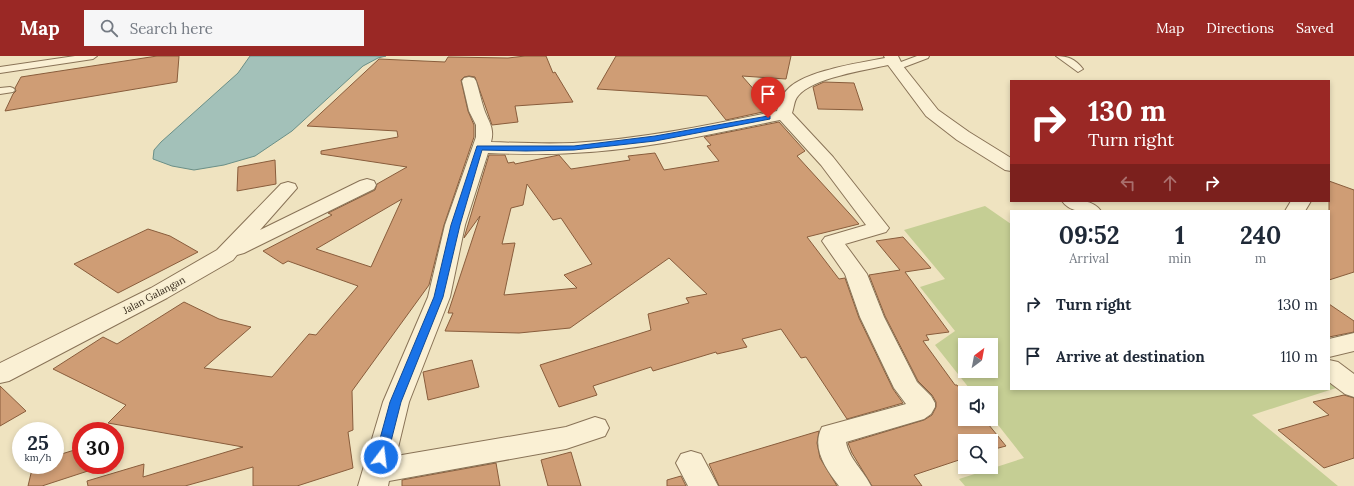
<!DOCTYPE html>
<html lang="en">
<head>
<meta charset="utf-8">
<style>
  body { margin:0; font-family:Lora,serif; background:#f6f6f7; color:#1f2937; height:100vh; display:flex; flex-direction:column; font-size:15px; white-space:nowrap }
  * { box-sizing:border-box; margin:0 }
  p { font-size:13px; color:#747a83 }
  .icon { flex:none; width:22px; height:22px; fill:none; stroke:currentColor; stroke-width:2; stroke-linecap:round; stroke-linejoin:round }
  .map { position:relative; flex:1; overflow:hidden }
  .drawer { position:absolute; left:1010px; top:154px; width:320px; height:180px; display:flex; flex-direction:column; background:#fff; border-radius:0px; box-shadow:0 2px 6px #0003 }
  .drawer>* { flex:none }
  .top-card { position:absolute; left:1010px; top:24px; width:320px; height:122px; border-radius:0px; box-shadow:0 2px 6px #0003; background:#9a2825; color:#fff; overflow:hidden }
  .needle { width:26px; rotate:32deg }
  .fabs { position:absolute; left:958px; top:282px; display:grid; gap:8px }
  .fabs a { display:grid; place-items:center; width:40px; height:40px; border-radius:0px; background:#fff; box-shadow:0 2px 6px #0003; font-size:20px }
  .speed { position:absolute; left:12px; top:366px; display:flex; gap:8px; font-size:20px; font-weight:700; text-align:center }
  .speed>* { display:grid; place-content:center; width:52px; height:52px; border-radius:50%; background:#fff; box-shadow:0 2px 6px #0003; line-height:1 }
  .speed small { font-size:10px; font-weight:400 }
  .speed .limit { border:6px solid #d22; background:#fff; color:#111 }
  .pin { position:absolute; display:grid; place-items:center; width:34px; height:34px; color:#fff; margin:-41px -17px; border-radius:50% 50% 50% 0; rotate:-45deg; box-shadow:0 0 4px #0007 }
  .pin .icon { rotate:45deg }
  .me { position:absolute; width:44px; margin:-22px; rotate:15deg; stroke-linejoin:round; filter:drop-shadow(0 0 3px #0008) }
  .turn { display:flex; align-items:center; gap:14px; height:84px; padding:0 12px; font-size:18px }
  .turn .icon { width:52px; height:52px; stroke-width:2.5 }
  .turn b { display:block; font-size:28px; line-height:34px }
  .lanes { display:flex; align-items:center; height:38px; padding:0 12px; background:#0003; justify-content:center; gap:20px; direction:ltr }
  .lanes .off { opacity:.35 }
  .eta { display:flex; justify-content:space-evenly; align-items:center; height:68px; text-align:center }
  .eta b { font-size:24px; font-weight:700; line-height:28px }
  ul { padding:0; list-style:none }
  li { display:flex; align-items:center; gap:12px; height:52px; padding:0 12px }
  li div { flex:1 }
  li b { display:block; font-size:15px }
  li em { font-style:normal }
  header { display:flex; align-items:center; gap:24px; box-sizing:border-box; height:56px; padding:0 20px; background:#9a2825; color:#fff }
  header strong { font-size:19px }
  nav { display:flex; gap:22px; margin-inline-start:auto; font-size:14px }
  .search { width:280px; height:36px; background:#f6f6f7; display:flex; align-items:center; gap:10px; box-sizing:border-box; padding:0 14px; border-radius:0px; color:#747a83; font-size:15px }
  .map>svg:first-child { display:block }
  .green { fill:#c5ce94; fill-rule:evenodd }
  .water { fill:#a3c1b9; stroke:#6a8f87 }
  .building { fill:#cf9d75; stroke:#895d3c; fill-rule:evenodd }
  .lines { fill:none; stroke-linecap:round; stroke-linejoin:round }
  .service-casing { stroke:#897357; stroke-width:2 }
  .minor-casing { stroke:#897357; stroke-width:2 }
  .service { fill:#faf0d4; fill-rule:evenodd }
  .minor { fill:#faf0d4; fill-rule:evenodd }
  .route { fill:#1a73e8; stroke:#114b97 }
  .labels { text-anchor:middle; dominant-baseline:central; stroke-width:3; stroke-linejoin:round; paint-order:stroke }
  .street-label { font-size:10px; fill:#382b1c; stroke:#f6edd0 }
</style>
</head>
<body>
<header>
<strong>Map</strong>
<div class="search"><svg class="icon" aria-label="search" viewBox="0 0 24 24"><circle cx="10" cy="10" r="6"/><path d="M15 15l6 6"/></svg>Search here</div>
<nav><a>Map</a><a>Directions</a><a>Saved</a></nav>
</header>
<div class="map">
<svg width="1354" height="430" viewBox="0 0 1354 430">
  <rect width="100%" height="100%" fill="#efe3c0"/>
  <path class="green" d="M985,150l26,18v165h318v-6l7,5 -84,27 86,71h-373l-6,-7 65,-21 -33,-42v-23h-18l-38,-48 20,-14 -35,-44 25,-8 -41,-49zM965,289h26v26h-26z"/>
  <path class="water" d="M250,0h136l-8,2 -15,8 -71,65 -37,25 -31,9 -30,5 -22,-4 -19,-7 1,-9 7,-8 77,-69z"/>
  <path class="building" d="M157,0h22l-2,26 -172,29 8,-17 3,-3 -1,-3 6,-11z
    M525,0h21l7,17 2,-1 18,30 -58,4 3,16 -26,3 -17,-48 -6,-1 -5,1 -3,3 7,31 6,14v12l-30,88 -15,60 -77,106 1,39 -5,2 5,36 -56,18h-44v-19l-68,19h-97l-1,-5 57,-17 -1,13 100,-30 -135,-24 18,-18 -73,-36 50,-32 14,7 67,-42 35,17 32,8 -47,41 68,9 37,-43 7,1 42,-49 -70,-25 -5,3 -20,-13 69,-36 -4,-2 47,-23 2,-6 30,-17 -86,-13v-3l77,-14 -1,-6 -90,-5 72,-67 66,3 3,-5 60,1zM402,143l-31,68 -55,-18z
    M616,0h175l-5,23 -44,-3 30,34 -46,10 -19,-24 -110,-7z
    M824,26l30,1 9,27 -45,-1 -5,-22z
    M779,66l26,29 -8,5 62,68 -52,13 32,42 6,-1 14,40 34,71 10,14 -56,16 -41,-62 -5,1 -20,-29 -39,10 5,8 -30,7 -1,-2 -63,19 -2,-4 -58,19 4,9 -38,12 -19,-42 111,-35 -3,-16 41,-11 -3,-5 21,-4 -38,-36 -99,70 -51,5 -74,-2 8,-18h-5l32,-97 -16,22 25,-83h16l3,8 6,-1 1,2 44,-9 12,14 59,-9 -2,-4 27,-3 9,17 55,-9 -12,-15 4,-1 -7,-8zM527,128l26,36 8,-2 31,46 -28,11 13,13 -73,7 11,-52 -13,1 9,-36 12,-3z
    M275,104l1,24 -39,7 1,-24z
    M1329,125l25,9v82l-25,8z
    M148,173l22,7 28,16 -80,41 -44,-29z
    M903,181l28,31 -26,4 44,60 -23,3 3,5 -6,1 32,44h2l8,11v23h19l22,27 -15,4v-9h-26v17l-51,17 8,11h-50l-20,-33 -4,-10 76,-23 8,-5 4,-8v-5l-4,-7 -14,-14 -33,-65 -16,-41 31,-5 -24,-29z
    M1329,248l25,17v11l-25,5z
    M472,304l7,27 -51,13 -5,-28z
    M0,330l26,25 -26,15z
    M1344,339l10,3v60l-30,10 -46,-38 51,-15 -16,-13z
    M819,375l-2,12 3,15 17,28h-118l-10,-22z
    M81,392v17h13v4l-52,17h-14l5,-21h22v-9z
    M571,396l10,34h-33l-7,-26z
    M496,407l4,23h-98v-6z
    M681,420l5,10h-19v-6z"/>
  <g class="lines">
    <g class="service-casing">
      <path id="service" d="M75,0h22l-4,3 -93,14v-6z
        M917,0h12l-1,2 -29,11h-6l-2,-2 2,-2z
        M1056,0c12,0 19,3 27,13l-5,3z
        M10,31l3,1 2,2 -2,2 -13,2v-6z"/>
    </g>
    <g class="minor-casing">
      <path id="minor" d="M884,0h14l5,10 35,44 31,22 42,26v13l-6,-1 -48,-30 -31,-24 -38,-51c-22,5 -76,13 -90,31 -4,4 -4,12 -6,17l41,44 56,71 -3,4 -41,12 22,30 17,43 33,65 14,14 4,7v4l-4,7 -7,5 -78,23c3,17 18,29 25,44h-32c-13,-17 -28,-38 -17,-59l84,-23 -12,-16 -34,-71 -15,-43 -23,-33 3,-4 41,-12 -45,-60 -41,-45c-68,14 -137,30 -207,33 -29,2 -57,1 -85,0l-23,72 -15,72 -41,105 -13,54 170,-29 29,-10 10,3 4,8 -4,8 -39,13 -177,32 -1,5h-30l25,-84 45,-105 17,-72 31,-88v-12l-7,-14 -7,-30 2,-3 5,-1 5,1 2,3c3,9 5,19 8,28 4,12 11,19 7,33 27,1 55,2 82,1 68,-4 137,-18 204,-32 2,-7 4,-14 9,-20 16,-20 73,-28 99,-33z
        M367,123l7,2 2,4 -2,4 -130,64 -7,2 -4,5 -66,38 -158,83 -9,2v-20l151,-75 66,-38 64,-66 7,-2 7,2 2,4 -37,42 100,-49z
        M1062,145c14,0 30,-3 39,10 -14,0 -30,3 -39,-10z
        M1291,145h20l-6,10h-20z
        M1354,277v18l-25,6v-18z
        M1329,304l9,2 16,12v23l-9,-3 -16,-12z
        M691,395l10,3 17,32h-30l-12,-23 5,-9z"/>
    </g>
    <use href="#service" class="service"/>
    <use href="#minor" class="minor"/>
  </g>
  <path class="route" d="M768,60h2v3l-115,22 -81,9 -48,1 -44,-1 -22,75 -17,72 -42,105 -14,55 -1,4 -5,1 -4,-1 -2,-4 15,-55 44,-105 17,-72 26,-79h97l81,-10z"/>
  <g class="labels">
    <g class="street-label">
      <text transform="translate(154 239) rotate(-28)">Jalan Galangan</text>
    </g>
  </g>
</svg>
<div class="fabs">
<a><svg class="needle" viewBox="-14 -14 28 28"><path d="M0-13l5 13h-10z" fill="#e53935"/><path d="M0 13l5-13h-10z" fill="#747a83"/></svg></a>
<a><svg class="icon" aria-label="sound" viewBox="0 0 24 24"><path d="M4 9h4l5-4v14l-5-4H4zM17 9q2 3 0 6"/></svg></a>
<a><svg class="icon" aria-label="search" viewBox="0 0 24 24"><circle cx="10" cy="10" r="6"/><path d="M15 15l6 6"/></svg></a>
</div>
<div class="speed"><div>25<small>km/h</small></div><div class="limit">30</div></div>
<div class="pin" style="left:768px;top:62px;background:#d93025"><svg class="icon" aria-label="arrive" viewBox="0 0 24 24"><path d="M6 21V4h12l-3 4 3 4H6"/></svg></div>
<svg class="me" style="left:381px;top:401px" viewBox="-20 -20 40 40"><circle r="17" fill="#1a73e8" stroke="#fff" stroke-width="3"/><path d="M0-11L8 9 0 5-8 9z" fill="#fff"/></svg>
<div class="top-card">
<div class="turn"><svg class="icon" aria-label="right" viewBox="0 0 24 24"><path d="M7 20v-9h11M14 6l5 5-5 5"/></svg><div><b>130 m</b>Turn right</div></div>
<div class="lanes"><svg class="icon off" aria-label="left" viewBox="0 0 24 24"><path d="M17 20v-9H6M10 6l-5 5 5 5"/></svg><svg class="icon off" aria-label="ahead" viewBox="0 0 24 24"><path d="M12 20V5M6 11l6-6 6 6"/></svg><svg class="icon" aria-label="right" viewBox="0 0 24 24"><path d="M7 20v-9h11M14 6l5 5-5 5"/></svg></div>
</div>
<section class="drawer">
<div class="eta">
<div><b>09:52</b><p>Arrival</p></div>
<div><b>1</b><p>min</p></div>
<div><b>240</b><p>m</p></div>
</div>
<ul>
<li><svg class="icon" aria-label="right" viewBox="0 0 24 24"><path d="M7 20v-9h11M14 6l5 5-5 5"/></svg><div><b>Turn right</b></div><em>130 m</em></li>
<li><svg class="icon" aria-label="arrive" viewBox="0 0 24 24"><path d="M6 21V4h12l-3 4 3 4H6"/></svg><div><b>Arrive at destination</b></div><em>110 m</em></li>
</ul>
</section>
</div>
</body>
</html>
